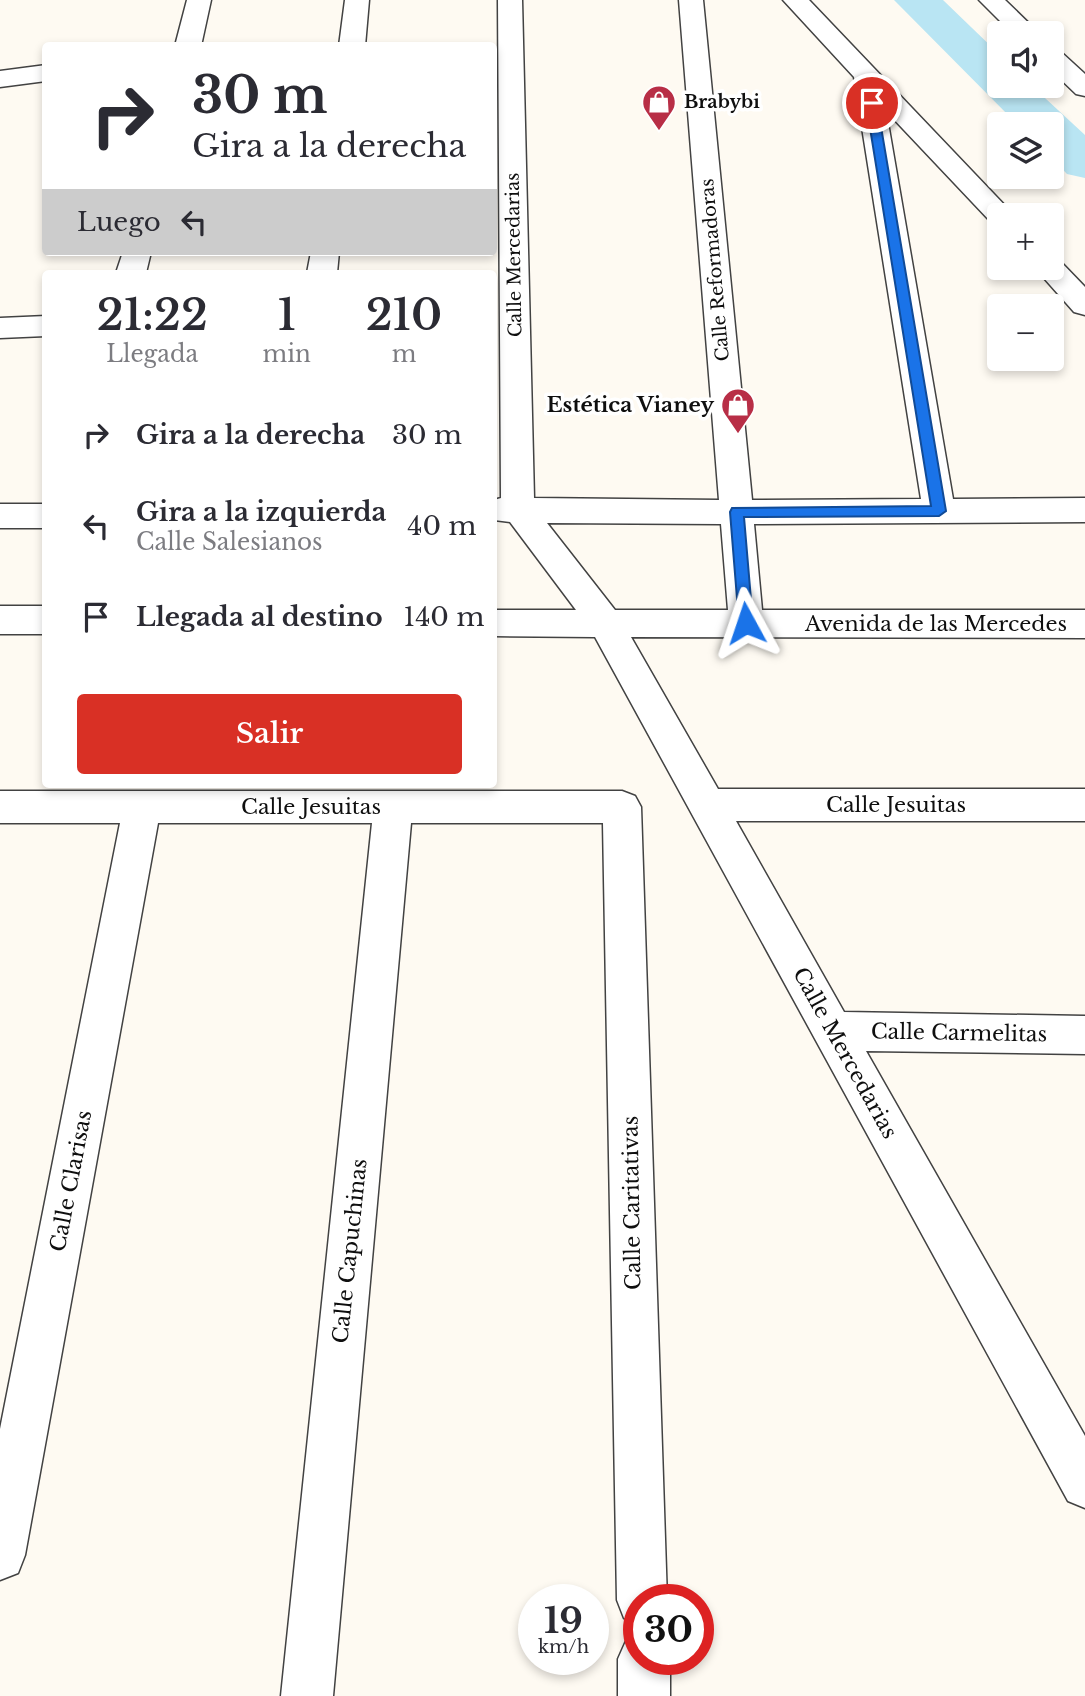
<!DOCTYPE html>
<html lang="es">
<head>
<meta charset="utf-8">
<style>
  body { margin:0; font-family:"Libre Baskerville",serif; background:#f2f2f3; color:#2b2b33; height:100vh; display:flex; flex-direction:column; font-size:26px; white-space:nowrap }
  * { box-sizing:border-box; margin:0 }
  p { font-size:23px; color:#7c7c81 }
  .icon { flex:none; width:38px; height:38px; fill:none; stroke:currentColor; stroke-width:2; stroke-linecap:round; stroke-linejoin:round }
  .map { position:relative; flex:1; overflow:hidden }
  .side { position:absolute; left:42px; top:270px; width:455px; height:518px; display:flex; flex-direction:column; background:#fff; border-radius:7px; box-shadow:0 4px 10px #0003 }
  .side>* { flex:none }
  .hud { position:absolute; left:42px; top:42px; width:455px; height:214px; border-radius:7px; box-shadow:0 4px 10px #0003; background:#fff; color:#2b2b33; overflow:hidden }
  .buttons { position:absolute; left:987px; top:21px; display:grid; gap:14px }
  .buttons a { display:grid; place-items:center; width:77px; height:77px; border-radius:7px; background:#fff; box-shadow:0 4px 10px #0003; font-size:35px }
  .speed { position:absolute; left:518px; top:1584px; display:flex; gap:14px; font-size:35px; font-weight:700; text-align:center }
  .speed>* { display:grid; place-content:center; width:91px; height:91px; border-radius:50%; background:#fff; box-shadow:0 4px 10px #0003; line-height:1 }
  .speed small { font-size:18px; font-weight:400 }
  .speed .limit { border:10px solid #d22; background:#fff; color:#111 }
  .pin { position:absolute; display:grid; place-items:center; width:60px; height:60px; color:#fff; margin:-30px; border:4px solid #fff; border-radius:50%; box-shadow:0 2px 7px #0007 }
  .me { position:absolute; width:77px; margin:-38px; rotate:355deg; stroke-linejoin:round; filter:drop-shadow(0 0 5px #0008) }
  .turn { display:flex; align-items:center; gap:24px; height:147px; padding:0 35px; font-size:32px }
  .turn .icon { width:91px; height:91px; stroke-width:2.5 }
  .turn b { display:block; font-size:49px; line-height:60px }
  .then { display:flex; align-items:center; height:66px; padding:0 35px; background:#0003; gap:14px; font-size:26px }
  .eta { display:flex; justify-content:space-evenly; align-items:center; height:119px; text-align:center }
  .eta b { font-size:42px; font-weight:600; line-height:49px }
  .button { display:flex; gap:14px; margin-top:auto; padding:14px 35px }
  .button a { flex:1; height:80px; border-radius:7px; background:#d93025; color:#fff; font-size:28px; font-weight:600; line-height:80px; text-align:center }
  ul { padding:0; list-style:none }
  li { display:flex; align-items:center; gap:21px; height:91px; padding:0 35px }
  li div { flex:1 }
  li b { display:block; font-size:26px }
  li em { font-style:normal }
  .map>svg:first-child { display:block }
  .lines { fill:none; stroke-linecap:round; stroke-linejoin:round }
  .river { fill:#b9e5f3; fill-rule:evenodd }
  .minor-casing { stroke:#424242; stroke-width:3 }
  .minor { fill:#fff; fill-rule:evenodd }
  .route { fill:#1a73e8; stroke:#114b97; stroke-width:2 }
  .labels { text-anchor:middle; dominant-baseline:central; stroke-width:7; stroke-linejoin:round; paint-order:stroke }
  .far-poi-label { font-size:18px; font-weight:bold; fill:#0f0f0f; stroke:#fff; text-anchor:start }
  .far-street-label { font-size:18px; fill:#0f0f0f; stroke:#fff }
  .poi-label { font-size:21px; font-weight:bold; fill:#0f0f0f; stroke:#fff; text-anchor:end }
  .street-label { font-size:21px; fill:#0f0f0f; stroke:#fff }
</style>
</head>
<body>
<div class="map">
<svg width="1085" height="1696" viewBox="0 0 1085 1696">
  <rect width="100%" height="100%" fill="#fefaf2"/>
  <g class="lines">
    <path class="river" d="M894,0h49l56,54v32h33l53,49v43l-18,-4 -15,-16v-34h-35z"/>
    <g class="minor-casing">
      <path id="minor" d="M187,0h24l-10,46h-26z
        M345,0h24l-4,46h-26z
        M498,0h24l12,498 185,2 -40,-500h24l49,500 169,-1 -67,-422 -71,-77h26l205,215h-15v9l-9,-3 -104,-110 67,388 132,-1v24l-331,2 8,86h323v28l-454,-1 87,152h367v32h-349l108,191 241,4v38l-219,-3 219,385v72l-17,-7 -473,-864 -101,-1v-26h82l-66,-88 -16,-2v-20l7,-2zM547,523l174,1 7,86h-113z
        M979,0h26l34,33h-27z
        M1052,49l9,3 24,22v22l-9,-2 -24,-23z
        M46,65v16l-46,6v-16z
        M123,252h28l-5,21h-30z
        M311,252h28l-2,21h-30z
        M1052,259l8,2 25,26v28l-11,-3 -39,-44h17z
        M46,316v20l-46,2v-20z
        M0,504h46v24h-46z
        M0,606h46v28h-46z
        M0,791h622l13,5 6,11 26,793h-28v24l-15,-6 -7,-18 -14,-777h-192l-78,873h-52l91,-873h-214l-133,732 -7,18 -18,7v-151l120,-606h-120z
        M639,1635v24h31v37h-52v-37l8,-18z"/>
    </g>
    <use href="#minor" class="minor"/>
  </g>
  <path class="route" d="M872,100l5,3 69,408 -7,5 -195,1 9,106 -7,6 -7,-6 -9,-111 2,-4 199,-2 -65,-403z"/>
  <defs>
    <g id="shop-pin" transform="scale(1.75)"><path d="M0 17L-7.5 6A9.5 9.5 0 1 1 7.5 6Z" fill="#b82e46" stroke="#fff"/><path d="M-5-2.5h2.3a2.7 3.5 0 0 1 5.4 0H5L5.5 6h-11ZM-1.5-2.5h3a1.5 2.3 0 0 0-3 0Z" fill="#fff"/></g>
  </defs>
  <g fill-rule="evenodd">
    <use href="#shop-pin" x="659" y="102"/>
    <use href="#shop-pin" x="738" y="405"/>
  </g>
  <g class="labels">
    <g class="far-poi-label">
      <text x="684" y="102">Brabybi</text>
    </g>
    <g class="far-street-label">
      <text transform="translate(514 255) rotate(-91)">Calle Mercedarias</text>
      <text transform="translate(715 270) rotate(-95)">Calle Reformadoras</text>
    </g>
    <g class="poi-label">
      <text x="714" y="405">Estética Vianey</text>
    </g>
    <g class="street-label">
      <text x="936" y="624">Avenida de las Mercedes</text>
      <text x="896" y="805">Calle Jesuitas</text>
      <text x="311" y="807">Calle Jesuitas</text>
      <text transform="translate(959 1033) rotate(1)">Calle Carmelitas</text>
      <text transform="translate(845 1053) rotate(61)">Calle Mercedarias</text>
      <text transform="translate(71 1181) rotate(-79)">Calle Clarisas</text>
      <text transform="translate(632 1203) rotate(-91)">Calle Caritativas</text>
      <text transform="translate(350 1251) rotate(-84)">Calle Capuchinas</text>
    </g>
  </g>
</svg>
<div class="buttons">
<a><svg class="icon" aria-label="sound" viewBox="0 0 24 24"><path d="M4 9h4l5-4v14l-5-4H4zM17 9q2 3 0 6"/></svg></a>
<a><svg class="icon" aria-label="layers" viewBox="0 0 24 24"><path d="M12 4l9 5-9 5-9-5zM3 14l9 5 9-5"/></svg></a>
<a>+</a>
<a>−</a>
</div>
<div class="speed"><div>19<small>km/h</small></div><div class="limit">30</div></div>
<div class="pin" style="left:872px;top:103px;background:#d93025"><svg class="icon" aria-label="arrive" viewBox="0 0 24 24"><path d="M6 21V4h12l-3 4 3 4H6"/></svg></div>
<svg class="me" style="left:746px;top:623px" viewBox="-20 -20 40 40"><path d="M0-17L14 15 0 8-14 15z" fill="#1a73e8" stroke="#fff" stroke-width="4"/></svg>
<div class="hud">
<div class="turn"><svg class="icon" aria-label="right" viewBox="0 0 24 24"><path d="M7 20v-9h11M14 6l5 5-5 5"/></svg><div><b>30 m</b>Gira a la derecha</div></div>
<div class="then">Luego<svg class="icon" aria-label="left" viewBox="0 0 24 24"><path d="M17 20v-9H6M10 6l-5 5 5 5"/></svg></div>
</div>
<section class="side">
<div class="eta">
<div><b>21:22</b><p>Llegada</p></div>
<div><b>1</b><p>min</p></div>
<div><b>210</b><p>m</p></div>
</div>
<ul>
<li><svg class="icon" aria-label="right" viewBox="0 0 24 24"><path d="M7 20v-9h11M14 6l5 5-5 5"/></svg><div><b>Gira a la derecha</b></div><em>30 m</em></li>
<li><svg class="icon" aria-label="left" viewBox="0 0 24 24"><path d="M17 20v-9H6M10 6l-5 5 5 5"/></svg><div><b>Gira a la izquierda</b><p>Calle Salesianos</p></div><em>40 m</em></li>
<li><svg class="icon" aria-label="arrive" viewBox="0 0 24 24"><path d="M6 21V4h12l-3 4 3 4H6"/></svg><div><b>Llegada al destino</b></div><em>140 m</em></li>
</ul>
<div class="button"><a>Salir</a></div>
</section>
</div>
</body>
</html>
